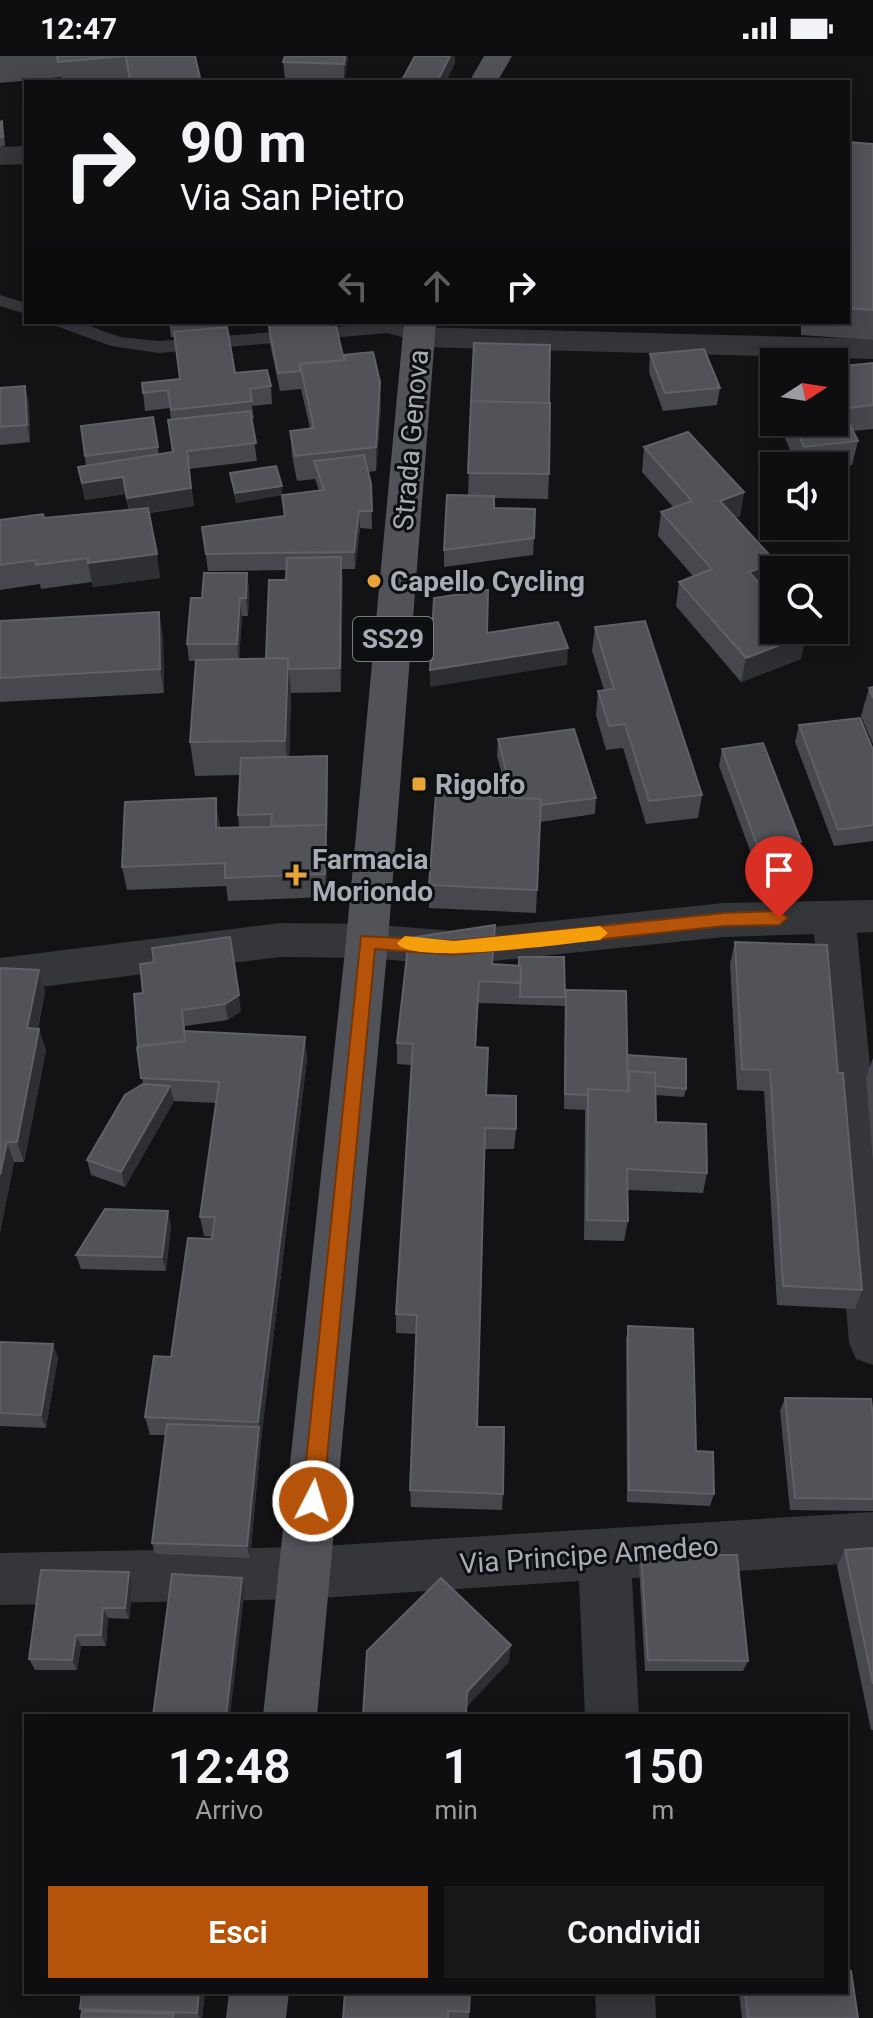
<!DOCTYPE html>
<html lang="it">
<head>
<meta charset="utf-8">
<style>
  body { margin:0; font-family:Roboto,sans-serif; background:#171719; color:#f1f3f6; height:100vh; display:flex; flex-direction:column; font-size:30px; white-space:nowrap }
  * { box-sizing:border-box; margin:0 }
  p { font-size:26px; color:#9b9c9f }
  .icon { flex:none; width:44px; height:44px; fill:none; stroke:currentColor; stroke-width:2; stroke-linecap:round; stroke-linejoin:round }
  .map { position:relative; flex:1; overflow:hidden }
  .sheet { position:absolute; left:24px; top:1658px; width:824px; height:280px; display:flex; flex-direction:column; background:#0e0e10; border-radius:0px; box-shadow:0 4px 20px #0003,0 0 0 2px #2e2e30 }
  .sheet>* { flex:none }
  .top-card { position:absolute; left:24px; top:24px; width:826px; height:244px; border-radius:0px; box-shadow:0 4px 20px #0003,0 0 0 2px #2e2e30; background:#0e0e10; color:#f1f3f6; overflow:hidden }
  .needle { width:52px; rotate:78deg }
  .tools { position:absolute; left:760px; top:292px; display:grid; gap:16px }
  .tools a { display:grid; place-items:center; width:88px; height:88px; border-radius:0px; background:#0e0e10; box-shadow:0 4px 20px #0003,0 0 0 2px #2e2e30; font-size:40px }
  .pin { position:absolute; display:grid; place-items:center; width:68px; height:68px; color:#fff; margin:-82px -34px; border-radius:50% 50% 50% 0; rotate:-45deg; box-shadow:0 0 8px #0007 }
  .pin .icon { rotate:45deg }
  .me { position:absolute; width:88px; margin:-44px; rotate:5deg; stroke-linejoin:round; filter:drop-shadow(0 0 6px #0008) }
  .turn { display:flex; align-items:center; gap:28px; height:168px; padding:0 24px; font-size:36px }
  .turn .icon { width:104px; height:104px; stroke-width:2.5 }
  .turn b { display:block; font-size:56px; line-height:68px }
  .lanes { display:flex; align-items:center; height:76px; padding:0 24px; background:#0003; justify-content:center; gap:40px; direction:ltr }
  .lanes .off { opacity:.35 }
  .eta { display:flex; justify-content:space-evenly; align-items:center; height:136px; text-align:center }
  .eta b { font-size:48px; font-weight:600; line-height:56px }
  .primary-button { display:flex; gap:16px; margin-top:auto; padding:16px 24px }
  .primary-button a { flex:1; height:92px; border-radius:0px; background:#b45309; color:#fff; font-size:32px; font-weight:600; line-height:92px; text-align:center }
  .primary-button a+a { background:#171719; color:#f1f3f6 }
  .status { display:flex; justify-content:space-between; align-items:center; height:56px; padding:0 40px; background:#0e0e10; direction:ltr }
  .status svg { height:22px; fill:currentColor }
  .map>svg:first-child { display:block }
  .lines { fill:none; stroke-linecap:round; stroke-linejoin:round }
  .lane { fill:#35363a; fill-rule:evenodd }
  .street { fill:#35363a; fill-rule:evenodd }
  .primary { fill:#515359; fill-rule:evenodd }
  .wall { fill:#47484d }
  .shaded-wall { fill:#2e2f32 }
  .building { fill:#515358; stroke:#5f6167; stroke-width:2 }
  .route { fill:#b45309; stroke:#753606; stroke-width:2 }
  .slow { fill:#f59e0b }
  .poi-dot { fill:#e8a439; stroke:#0e0f10; stroke-width:3 }
  .labels { text-anchor:middle; dominant-baseline:central; stroke-width:6; stroke-linejoin:round; paint-order:stroke }
  .shield { fill:#0e0f10; stroke:#787c84; stroke-width:2 }
  .shield-label { font-size:26px; font-weight:bold; fill:#a6abb5 }
  .street-label { font-size:28px; fill:#a6abb5; stroke:#0e0f10 }
  .poi-label { font-size:28px; font-weight:bold; fill:#a6abb5; stroke:#0e0f10; text-anchor:start }
</style>
</head>
<body>
<div class="status"><b>12:47</b><svg viewBox="0 0 49 12"><path d="M0 12V9h3v3zM5 12V6h3v6zM10 12V3h3v9zM15 12V0h3v12zM26 1h20v11H26zM47 4h2v5h-2z"/></svg></div>
<div class="map">
<svg width="873" height="1962" viewBox="0 0 873 1962">
  <rect width="100%" height="100%" fill="#131315"/>
  <g class="lines">
    <path class="lane" d="M0,239l26,8v11l-26,-8z
      M53,266h26l41,15 39,4 229,-18 38,10 3,4 -9,5 -33,-9 -228,20 -48,-7 -55,-20z"/>
    <path class="street" d="M26,90v18l-26,1v-18z
      M420,271l453,12v20l-453,-12 -12,-3 -4,-7 4,-7z
      M873,844v32l-16,1 16,164v268l-17,-6 -7,-16 -35,-409 -90,3 -270,28 -87,-7 -86,-1 -281,35v-34l281,-35 86,1 87,7 270,-28z
      M873,1456v50l-241,16 7,138h-54l-6,-135 -273,18 -306,6v-52l306,-6z
      M595,1936h60l1,26h-60z"/>
    <path class="primary" d="M484,0h28l-15,26h-28z
      M404,266h32l-48,619 -71,775h-54l83,-775z
      M229,1936h60l-3,26h-60z"/>
  </g>
  <path class="wall" d="M0,0h195l6,26h-140v-5l-61,6z
    M285,0h63l-4,26 -59,-3 -2,-17z
    M0,66l4,9 1,15 -5,1z
    M848,86l25,2v196l-72,-5v-13h47z
    M169,266h55l11,51 36,13 1,18 -20,2 2,13h-3l6,42 -68,8 5,37 -45,7 11,65 -67,9 -1,-5 -51,7 -1,-5 -40,6v-70l44,-2 85,-8 -4,-16 -40,6 -7,-33 8,-1 -5,-40 72,-9 6,38 14,-3 -3,-44 -25,3 -3,-28 38,-4 -5,-42h-4z
    M268,266l76,38 37,47 -5,64 -8,1 3,12 1,45 -12,-1 -5,41h-13l-1,123 -50,1 -2,64 38,-1 1,17 -2,124 -98,4 -2,-15 -99,4 -5,-23 97,-46 1,7 19,-1 -1,-12 2,-40 -45,1 -5,-34 6,-81h-7l-2,-17 15,-46 45,-25 2,18 -1,25h-6l-3,43 26,-1 21,-78v-10l-78,1 -6,-44 82,-11 -2,-21 -46,8 -6,-30 52,13v9l37,-5 -4,-11 -18,2 -5,-26 -2,-24 20,-3 -9,-39 -21,2 -11,-52z
    M650,298l70,34 -3,17 -54,6 -14,-39z
    M873,307v66l-20,2 5,10 -6,24 -18,2v-1h-37l-19,-44h56z
    M0,332l29,15 1,39 -30,3z
    M471,345l78,73 -1,25 -54,-1v10l40,30 -1,17 -89,12v-17l24,-54z
    M644,391l100,45 -4,24 -5,2 39,52 -2,16 -7,3 36,70 -60,23 -65,-76 3,-24 14,-6 -35,-40 3,-24 12,-5 -31,-35z
    M0,565l163,15 1,57 -164,9z
    M595,571l107,168 -4,23 -52,6 -23,-76 -17,2 -10,-35 2,-24 6,-1 -12,-39z
    M873,631v57l-12,-28 8,-28z
    M799,669l74,25v91l-39,5 -39,-104z
    M498,683l98,59 -1,16 -55,8 -4,91 -107,-5v-23l79,-88 -11,-41z
    M722,693l79,93 -4,16 -42,6 -36,-98z
    M735,886l127,348 -7,19 -78,-4 -13,-214 -27,-1 -7,-126z
    M140,908l101,47 -13,9 -43,6v5l120,6 2,22 -46,381 -11,118 -95,-4 -3,-11 13,-108h-15l-5,-18 26,-60 41,-118 1,-2 -9,-1 -4,-19 16,-114 -42,-2 -49,86 -34,-12 -4,-15 56,-76 -5,-38 5,-53z
    M493,908l72,33 62,58 59,34 -2,8 -29,-2 1,27 51,51 -4,20 -76,-3 1,31 -4,20 -40,-1 1,-130 -21,-1 1,-103 -87,-3 -2,44 10,48 30,34 -2,20h-30l-7,278 26,67 -1,16 -91,-3 -1,-17 6,-156 -20,-1v-19l15,-249 -14,-1v-21z
    M0,912l39,2 6,22 -7,37 8,21 -22,112h-10l-14,70z
    M873,1002v105l-7,-85z
    M171,1170l-5,45 -85,-2 -5,-14z
    M628,1270l68,125 18,43 -4,12 -83,-4 -1,-162z
    M0,1286l58,15 -12,71 -46,-2z
    M785,1342l88,20v93l-83,-1 -10,-99z
    M873,1492v182h-2l-34,-164 8,-16z
    M641,1499l107,106 -5,10h-98l-6,-105z
    M129,1516l4,11 -4,36 -21,-1 -2,28h-25l-4,24h-42l-6,-11z
    M82,1936h123l-3,26h-121l1,-7 -2,-2z
    M470,1936l-1,26h-126z
    M739,1936h107l12,26h-116z"/>
  <path class="shaded-wall" d="M345,0h3l-4,26v-18z
    M450,0h5v8l-9,18h-9z
    M380,326l1,25 -5,64v-24z
    M25,330l4,17 1,39 -3,-17z
    M123,421l2,17 -40,6 -3,-17z
    M282,430v9l-46,8 -1,-10z
    M191,432l3,18 -64,9 -3,-17z
    M744,436l-4,24 -24,9 4,-24z
    M359,455l1,17 -5,41 -1,-17z
    M157,498l3,24 -67,9 -5,-24z
    M341,501l2,24 -2,111 -1,-24z
    M776,506l-1,8h-1l-2,16 -27,10 4,-24z
    M247,517l2,18 -1,25 -2,-18z
    M240,542l2,18 -3,45 -2,-17z
    M159,556l4,24 1,57 -4,-24z
    M806,579l-5,24 -60,23 5,-24z
    M568,592l-1,17 -137,22v-17z
    M288,602l3,34 -2,82 -4,-33z
    M327,700l1,17 -2,124 -1,-23z
    M216,742l3,23 1,30 -4,-23z
    M39,914l6,22 -12,58 -6,-22z
    M239,939l2,16 -13,9 -3,-16z
    M39,973l7,21 -22,112 -7,-20z
    M305,981l2,22 -46,381 -11,118 -3,-12 12,-119 -1,-5z
    M170,1030l4,15 -49,86 -4,-15z
    M7,1086l7,20 -14,70v-57z
    M168,1155l3,15 -5,45 -4,-14z
    M53,1288l5,13 -12,71 -5,-13z
    M129,1516l4,11 -4,36 -4,-11z
    M242,1522l3,11 -15,127h-4z
    M103,1552l5,10 -2,28 -5,-11z
    M76,1579l5,11 -4,24 -5,-10z
    M511,1589l-2,17 -43,46 1,-16z
    M199,1936h6l-3,26h-2l-3,-5z"/>
  <path class="building" d="M57,0h68l-67,6z
    M126,0h69l6,26h-71z
    M285,0h60l-1,8 -61,-2z
    M415,0h35l-13,26h-36z
    M2,65l1,16h-3v-15z
    M848,86l25,2v166l-25,-2z
    M268,266h67l9,38 -44,4v7l-22,2z
    M227,271l8,46 32,-3 4,16 -21,3 2,12 -81,9 -3,-20 -25,3 -1,-10 38,-4 -6,-47z
    M474,287l76,2 -1,58 -78,-2z
    M704,293l16,39 -55,5 -15,-39z
    M373,296l7,30 -4,65 -81,9 -5,-25 24,-3 -14,-64 45,-4 -1,-5z
    M873,307v42l-31,4 16,32 -54,6 -11,-25h41v-55z
    M25,330l2,39 -27,2v-39z
    M471,345l79,2 -1,71 -81,-1z
    M250,355l6,32 -69,8 4,37 -64,10 -4,-21 -41,6 -4,-16 95,-15 -5,-32z
    M153,361l5,30 -73,9 -4,-30z
    M688,376l56,60 -24,9 56,61 -27,10 25,28v30h28l4,5 -60,23 -67,-76 33,-13 -51,-57 31,-11 -48,-54z
    M364,399l7,29 1,27h-13l-5,41 -148,2 -4,-27 83,-11 -3,-21 42,-5 -10,-29z
    M276,410l6,20 -47,7 -5,-20z
    M447,439l47,1v12l41,1 -1,29 -90,12z
    M148,452l9,46 -69,9v-5l-52,7 -1,-5 -35,5v-45l43,-6 1,4z
    M341,501l-1,111 -51,1 -1,-11h-22l3,-78h17l1,-22z
    M204,517h43l-1,25h-6l-3,46h-50l4,-46h11z
    M488,534l-1,43 71,-11 10,26 -138,22 4,-72z
    M159,556l1,57 -160,9v-57z
    M645,565l57,174 -53,6 -24,-77 -16,2 -11,-35 16,-2 -19,-62z
    M288,602l-3,83 -95,1 6,-82z
    M873,631v11l-4,-10z
    M860,662l13,32v75l-35,5 -39,-105z
    M574,673l22,69 -55,7v-6l-28,-1 -15,-59z
    M763,687l38,99 -43,6 -36,-99z
    M327,700l-1,75v-6l-55,1 1,-12 -34,1 3,-57z
    M436,738l105,5 -4,91 -108,-5z
    M216,742v30l110,-3 -1,49 -100,4v-15l-103,4 3,-65z
    M495,869l-3,39 29,2v17l-42,-2 -4,66 13,1 -2,47 30,1v33l-31,-1 -8,299h27l-1,67 -93,-4 7,-175 -21,-1 17,-270 -16,-1 12,-105z
    M230,881l9,58 -14,9 -43,6 3,31 -47,5 -4,-52 9,-1 -3,-29 14,-2 -2,-14z
    M735,886l92,3 11,128h5l19,217 -79,-4 -13,-216 -28,-1z
    M519,901h45l1,40h-45l1,-31h-2z
    M0,912l39,2 -12,58 12,1 -22,113h-10l-7,33z
    M566,934l60,1 2,100 -40,-2 -1,6 -22,-1z
    M184,975l121,6 -47,385 -113,-5 9,-61 17,1 17,-119 24,1 3,-22h-15l19,-135 -78,-4 -4,-31 48,-6z
    M627,999l59,4v30l-31,-3v-13l-26,-2 -1,7z
    M629,1015l26,2 1,49 50,2 1,49 -80,-4 1,52 -41,-1 1,-131 41,2z
    M143,1028l27,2 -49,86 -34,-12 38,-65z
    M105,1153l63,2 -6,46 -86,-2z
    M628,1270l65,3 3,122 17,1 1,42 -85,-4z
    M0,1286l53,2 -12,71 -41,-2z
    M785,1342l86,1 2,19v81l-78,-1z
    M167,1368l92,3 -12,119 -95,-3z
    M873,1492v136l-28,-134z
    M641,1499h96l11,106 -100,-1z
    M41,1514l88,2 -4,36h-22l-2,27h-25l-4,25 -43,-1z
    M172,1518l70,4 -16,138h-73z
    M441,1522l70,67 -44,47 -1,24h-103l4,-65z
    M846,1915h5l7,47h-110l-3,-26h101z
    M82,1936h117l-2,21 -117,-4z
    M345,1936h125l-1,20 -21,-1v7h-105z
    M82,1955l91,3v4h-92z"/>
  <path class="route" d="M779,855l9,7 -9,7 -55,1 -270,29 -79,-6 -52,552 -3,8 -7,3 -8,-3 -3,-8 59,-565 93,5 270,-28z"/>
  <path class="slow" d="M600,870l8,7 -8,7c-32,3 -189,26 -203,3l8,-7 49,5z"/>
  <g class="poi-dot">
    <circle cx="374" cy="525" r="8"/>
    <rect x="411" y="720" width="16" height="16" rx="4"/>
    <path d="M292 807h8v8h8v8h-8v8h-8v-8h-8v-8h8z"/>
  </g>
  <g class="labels">
    <rect class="shield" x="353" y="561" width="80" height="44" rx="6"/>
    <g class="shield-label">
      <text x="393" y="583">SS29</text>
    </g>
    <g class="street-label">
      <text transform="translate(411 384) rotate(-85)">Strada Genova</text>
      <text transform="translate(589 1499) rotate(-4)">Via Principe Amedeo</text>
    </g>
    <g class="poi-label">
      <text x="390" y="525">Capello Cycling</text>
      <text x="435" y="728">Rigolfo</text>
      <text x="312" y="803">Farmacia<tspan x="312" dy="32">Moriondo</tspan></text>
    </g>
  </g>
</svg>
<div class="tools">
<a><svg class="needle" viewBox="-14 -14 28 28"><path d="M0-13l5 13h-10z" fill="#e53935"/><path d="M0 13l5-13h-10z" fill="#9b9c9f"/></svg></a>
<a><svg class="icon" aria-label="sound" viewBox="0 0 24 24"><path d="M4 9h4l5-4v14l-5-4H4zM17 9q2 3 0 6"/></svg></a>
<a><svg class="icon" aria-label="search" viewBox="0 0 24 24"><circle cx="10" cy="10" r="6"/><path d="M15 15l6 6"/></svg></a>
</div>
<div class="pin" style="left:779px;top:862px;background:#d93025"><svg class="icon" aria-label="arrive" viewBox="0 0 24 24"><path d="M6 21V4h12l-3 4 3 4H6"/></svg></div>
<svg class="me" style="left:313px;top:1445px" viewBox="-20 -20 40 40"><circle r="17" fill="#b45309" stroke="#fff" stroke-width="3"/><path d="M0-11L8 9 0 5-8 9z" fill="#fff"/></svg>
<div class="top-card">
<div class="turn"><svg class="icon" aria-label="right" viewBox="0 0 24 24"><path d="M7 20v-9h11M14 6l5 5-5 5"/></svg><div><b>90 m</b>Via San Pietro</div></div>
<div class="lanes"><svg class="icon off" aria-label="left" viewBox="0 0 24 24"><path d="M17 20v-9H6M10 6l-5 5 5 5"/></svg><svg class="icon off" aria-label="ahead" viewBox="0 0 24 24"><path d="M12 20V5M6 11l6-6 6 6"/></svg><svg class="icon" aria-label="right" viewBox="0 0 24 24"><path d="M7 20v-9h11M14 6l5 5-5 5"/></svg></div>
</div>
<section class="sheet">
<div class="eta">
<div><b>12:48</b><p>Arrivo</p></div>
<div><b>1</b><p>min</p></div>
<div><b>150</b><p>m</p></div>
</div>
<div class="primary-button"><a>Esci</a><a>Condividi</a></div>
</section>
</div>
</body>
</html>
